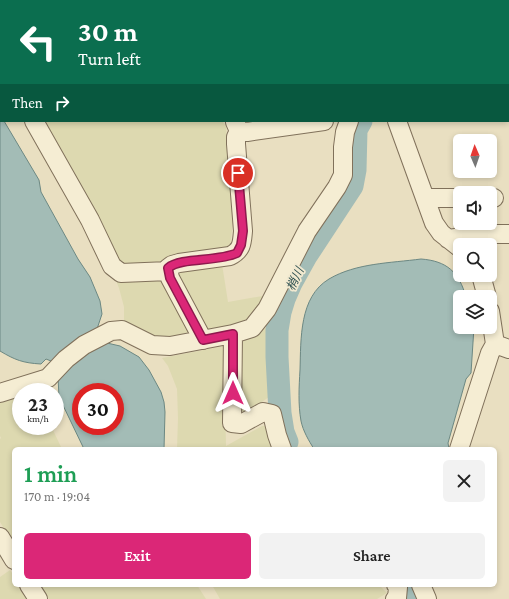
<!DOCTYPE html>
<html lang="en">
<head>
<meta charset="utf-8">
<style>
  body { margin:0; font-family:"Crimson Pro","Noto Sans JP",serif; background:#f2f2f2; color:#222; height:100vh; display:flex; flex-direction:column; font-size:15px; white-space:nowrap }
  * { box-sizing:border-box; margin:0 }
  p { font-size:13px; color:#767676 }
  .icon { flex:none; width:22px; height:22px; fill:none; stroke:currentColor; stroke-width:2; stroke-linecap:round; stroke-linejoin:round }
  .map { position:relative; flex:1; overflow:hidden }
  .side { position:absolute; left:12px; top:447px; width:485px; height:140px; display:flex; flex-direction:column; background:#fff; border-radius:6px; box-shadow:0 2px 6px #0003 }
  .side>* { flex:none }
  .banner { position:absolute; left:0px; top:0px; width:509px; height:122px; box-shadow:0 2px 6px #0003; background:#0b6e4f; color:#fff; overflow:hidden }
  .needle { width:26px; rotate:358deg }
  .tools { position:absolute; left:453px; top:134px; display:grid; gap:8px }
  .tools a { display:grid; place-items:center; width:44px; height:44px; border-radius:6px; background:#fff; box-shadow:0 2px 6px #0003; font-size:20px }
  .speed { position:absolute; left:12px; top:383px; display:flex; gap:8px; font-size:20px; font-weight:700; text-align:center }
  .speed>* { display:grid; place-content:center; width:52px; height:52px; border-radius:50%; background:#fff; box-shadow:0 2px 6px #0003; line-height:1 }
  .speed small { font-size:10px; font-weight:400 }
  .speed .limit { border:6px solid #d22; background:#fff; color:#111 }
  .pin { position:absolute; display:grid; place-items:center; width:34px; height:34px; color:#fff; margin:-17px; border:2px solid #fff; border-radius:50%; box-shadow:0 1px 4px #0007 }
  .me { position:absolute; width:44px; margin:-22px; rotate:0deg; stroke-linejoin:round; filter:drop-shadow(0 0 3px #0008) }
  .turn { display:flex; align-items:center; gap:14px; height:84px; padding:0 12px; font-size:18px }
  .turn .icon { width:52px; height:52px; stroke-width:2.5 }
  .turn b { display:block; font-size:28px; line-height:34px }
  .then { display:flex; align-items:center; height:38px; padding:0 12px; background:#0003; gap:8px; font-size:15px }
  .round { display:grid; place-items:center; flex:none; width:42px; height:42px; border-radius:6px; background:#f2f2f2 }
  .overview { display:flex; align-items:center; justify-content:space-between; height:68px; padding:0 12px }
  h1 { font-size:24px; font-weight:600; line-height:30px; color:#1e9e55 }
  .button { display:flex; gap:8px; margin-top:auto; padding:8px 12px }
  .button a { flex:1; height:46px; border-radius:6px; background:#db2777; color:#fff; font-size:16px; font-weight:600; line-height:46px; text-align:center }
  .button a+a { background:#f2f2f2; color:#222 }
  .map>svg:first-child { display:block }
  .farmland { fill:#ddd9b0 }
  .water { fill:#a3bcb6; stroke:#6c8883; fill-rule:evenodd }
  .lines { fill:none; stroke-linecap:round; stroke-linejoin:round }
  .river { stroke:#a3bcb6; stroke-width:23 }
  .minor-casing { stroke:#80715b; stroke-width:20 }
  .minor { stroke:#f5edd3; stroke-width:18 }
  .route-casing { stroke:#8e194d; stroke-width:10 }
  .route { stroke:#db2777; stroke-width:7 }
  .labels { text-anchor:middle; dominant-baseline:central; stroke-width:3.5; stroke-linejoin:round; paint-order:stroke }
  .water-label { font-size:12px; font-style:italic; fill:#2e5050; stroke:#f1e9d0 }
</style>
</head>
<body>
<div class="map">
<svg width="509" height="599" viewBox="0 0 509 599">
  <rect width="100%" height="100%" fill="#e9dfc1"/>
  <path class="farmland" d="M0,0h62l-61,1v48z
    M149,0h190l-189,1z
    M42,121h180l4,5 8,88 -4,33 -65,11 -6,8 -39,1z
    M222,264l6,38 40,-7 -15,26 -45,13 -15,-20 -17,-45z
    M160,277l34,55 -26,11 -44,-18v-18l-5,-19 -4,-10z
    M270,326l2,69 -28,19h-4l2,-75z
    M224,346l2,100 36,-20h4l4,18 3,5h-96l1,-31 -1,-29 -9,-23 -6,-8z
    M25,388l8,2 1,2h-13v34h30l11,23h-48v95l-14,-22v-83l1,-1 -1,-2v-38z
    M10,570l4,6v9h6l8,14h-28v-22z
    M40,585h157l9,14h-157z
    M212,585h167l8,8 -10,6h-157z"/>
  <path class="water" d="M0,115l1,6h3l35,59 2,12 37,67 12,18 10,24 2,13 -6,18 -40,29h-5l-5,-2 -5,5c-18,-1 -26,-4 -41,-13z
    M421,259c26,2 38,13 45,38h-6v30h14l-3,46 -5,6 -18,64 1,6h-135c-5,-8 -11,-18 -13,-28 -3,-17 -2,-34 -1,-51 1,-31 -1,-73 29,-91 27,-16 62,-16 92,-20z
    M107,343l13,3 19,11 10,13 12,22 3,10 1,10 -1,37h-80l-25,-52 -1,-20 21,-22zM81,392h34v34h-34z"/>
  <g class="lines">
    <path class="river" d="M451,1l1,-1
      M287,442l-4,-10 -3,-19 -3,-56v-27l3,-18 4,-13 7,-16 15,-27 46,-70 3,-16 1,-40 5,-9
      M408,585l4,5 4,9"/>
    <g class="minor-casing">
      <path id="minor" d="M137,0l1,1
        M367,0v1
        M67,1l1,-1
        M0,57l1,3
        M508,82h1
        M34,121l56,99 22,46 9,7 48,-2
        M397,121l37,102 7,10 19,15
        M235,122l4,9 8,1 77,-11
        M425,198h35
        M490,198h4
        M448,239l39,-5h22
        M481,275l6,22
        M490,311l5,33 14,5
        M233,334l-1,89 9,1 22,-12 9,2 5,21 5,14
        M203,340l-33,-62 -2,-10 4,-3 7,-2 51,-7c12,-6 12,-13 13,-25l-7,-87v-7l3,-6
        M0,393l48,-15 18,-19 18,-14 27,-14 11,-1 30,15 18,1 63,-12 19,-6 15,-19 40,-78 30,-44 6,-12v-28l2,-15 4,-11
        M459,449l31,-96 5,-9
        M0,537l14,23
        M29,585l9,14
        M421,585l6,14
        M395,599l2,-1 1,-11 -2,-2"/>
    </g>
    <use href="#minor" class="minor"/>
  </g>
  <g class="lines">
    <g class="route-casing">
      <path id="route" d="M233,393v-59l-30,6 -33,-62 -2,-10c13,-11 50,-6 69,-15l4,-8 2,-14 -5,-58"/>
    </g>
    <use href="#route" class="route"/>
  </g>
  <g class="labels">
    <g class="water-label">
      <text transform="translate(295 279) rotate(-65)">梢川</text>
    </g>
  </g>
</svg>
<div class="tools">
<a><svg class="needle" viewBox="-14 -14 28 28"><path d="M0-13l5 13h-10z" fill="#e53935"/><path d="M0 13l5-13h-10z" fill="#767676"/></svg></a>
<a><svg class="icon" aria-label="sound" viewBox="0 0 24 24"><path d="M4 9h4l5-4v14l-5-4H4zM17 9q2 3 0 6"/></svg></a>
<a><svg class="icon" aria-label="search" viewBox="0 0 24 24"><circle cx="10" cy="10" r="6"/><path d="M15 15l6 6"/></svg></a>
<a><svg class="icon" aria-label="layers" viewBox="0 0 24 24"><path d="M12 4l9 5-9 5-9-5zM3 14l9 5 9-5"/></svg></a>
</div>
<div class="speed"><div>23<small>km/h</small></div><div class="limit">30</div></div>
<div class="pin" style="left:238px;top:173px;background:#d93025"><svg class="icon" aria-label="arrive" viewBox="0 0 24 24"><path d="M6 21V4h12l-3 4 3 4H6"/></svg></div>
<svg class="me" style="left:233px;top:393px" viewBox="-20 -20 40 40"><path d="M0-17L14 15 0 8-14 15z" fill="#db2777" stroke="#fff" stroke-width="4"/></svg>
<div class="banner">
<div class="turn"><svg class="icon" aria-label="left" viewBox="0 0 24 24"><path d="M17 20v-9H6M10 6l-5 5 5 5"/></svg><div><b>30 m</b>Turn left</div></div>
<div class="then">Then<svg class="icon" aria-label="right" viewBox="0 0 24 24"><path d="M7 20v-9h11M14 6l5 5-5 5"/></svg></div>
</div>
<section class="side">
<div class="overview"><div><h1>1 min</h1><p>170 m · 19:04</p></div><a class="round"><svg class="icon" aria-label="close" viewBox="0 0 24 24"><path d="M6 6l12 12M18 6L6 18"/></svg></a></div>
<div class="button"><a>Exit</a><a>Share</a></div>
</section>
</div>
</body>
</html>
